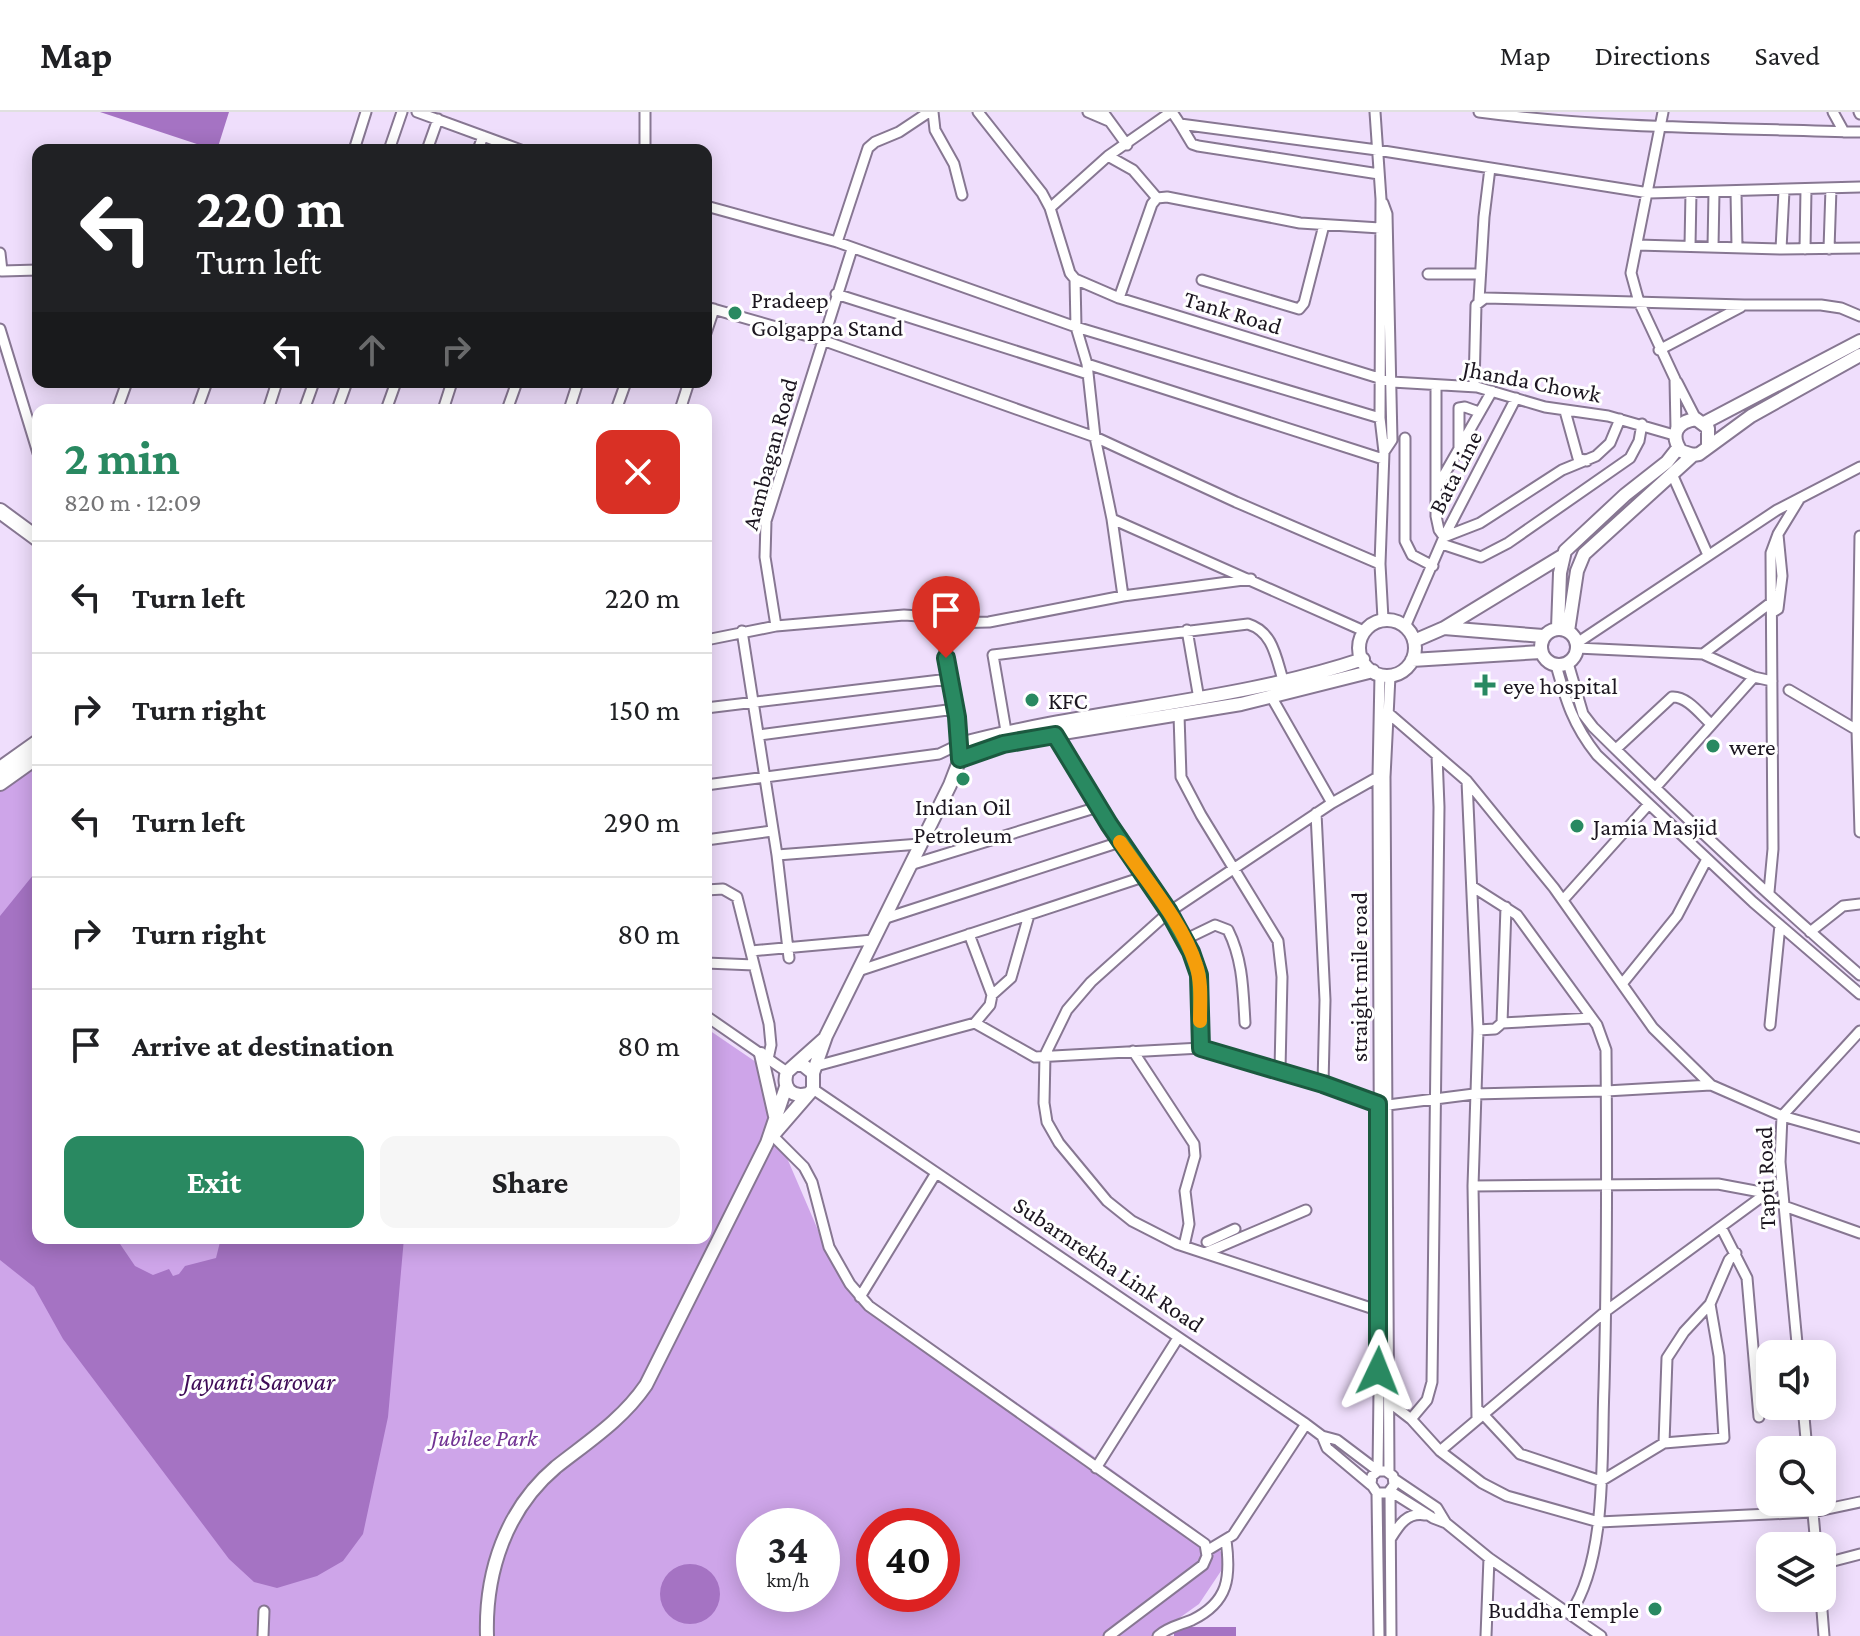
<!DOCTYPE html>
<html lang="en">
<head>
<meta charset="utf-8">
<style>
  body { margin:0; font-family:"Crimson Pro",serif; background:#f6f6f6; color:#202124; height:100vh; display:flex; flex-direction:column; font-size:30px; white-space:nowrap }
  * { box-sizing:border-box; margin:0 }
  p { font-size:26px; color:#757577 }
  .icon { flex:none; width:44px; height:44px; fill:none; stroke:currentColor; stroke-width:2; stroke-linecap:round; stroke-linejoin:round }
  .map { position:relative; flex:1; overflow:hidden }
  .side { position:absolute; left:32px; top:292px; width:680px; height:840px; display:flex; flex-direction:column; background:#fff; border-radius:16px; box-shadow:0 4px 20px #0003 }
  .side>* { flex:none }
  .banner { position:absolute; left:32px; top:32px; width:680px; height:244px; border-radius:16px; box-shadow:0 4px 20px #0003; background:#202124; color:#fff; overflow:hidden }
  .buttons { position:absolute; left:1756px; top:1228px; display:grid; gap:16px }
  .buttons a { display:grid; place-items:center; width:80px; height:80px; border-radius:16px; background:#fff; box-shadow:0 4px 20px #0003; font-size:40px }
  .speed { position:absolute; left:736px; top:1396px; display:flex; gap:16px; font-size:40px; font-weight:700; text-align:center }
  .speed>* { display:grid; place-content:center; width:104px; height:104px; border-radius:50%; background:#fff; box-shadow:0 4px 20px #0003; line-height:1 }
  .speed small { font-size:20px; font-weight:400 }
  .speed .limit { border:12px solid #d22; background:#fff; color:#111 }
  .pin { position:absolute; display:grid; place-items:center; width:68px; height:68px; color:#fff; margin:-82px -34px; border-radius:50% 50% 50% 0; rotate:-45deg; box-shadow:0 0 8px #0007 }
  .pin .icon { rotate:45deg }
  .me { position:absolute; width:88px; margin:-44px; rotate:2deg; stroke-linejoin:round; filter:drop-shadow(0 0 6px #0008) }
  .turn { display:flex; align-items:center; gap:28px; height:168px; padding:0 32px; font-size:36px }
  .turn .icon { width:104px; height:104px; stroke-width:2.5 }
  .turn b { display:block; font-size:56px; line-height:68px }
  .lanes { display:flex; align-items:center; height:76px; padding:0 32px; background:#0003; justify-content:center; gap:40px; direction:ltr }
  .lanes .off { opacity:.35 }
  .round { display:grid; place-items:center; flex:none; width:84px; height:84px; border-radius:16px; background:#f6f6f6 }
  .summary { display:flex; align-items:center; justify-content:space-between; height:136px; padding:0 32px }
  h1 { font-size:48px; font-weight:700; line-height:60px; color:#298961 }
  .cta { display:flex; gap:16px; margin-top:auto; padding:16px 32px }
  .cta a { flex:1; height:92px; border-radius:16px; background:#298961; color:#fff; font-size:32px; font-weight:700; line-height:92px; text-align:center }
  .cta a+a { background:#f6f6f6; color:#202124 }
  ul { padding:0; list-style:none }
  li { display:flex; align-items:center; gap:24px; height:112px; padding:0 32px; border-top:2px solid #e0e0e0 }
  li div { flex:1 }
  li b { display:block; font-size:30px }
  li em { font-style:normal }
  header { display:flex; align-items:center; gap:48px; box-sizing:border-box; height:112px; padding:0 40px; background:#fff; border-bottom:2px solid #e0e0e0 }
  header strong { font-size:38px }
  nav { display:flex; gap:44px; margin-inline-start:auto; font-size:28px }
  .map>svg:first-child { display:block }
  .green { fill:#cea5e9; fill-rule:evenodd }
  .water { fill:#a573c3 }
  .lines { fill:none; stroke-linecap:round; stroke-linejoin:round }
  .minor-casing { stroke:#877792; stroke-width:13 }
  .major-casing { stroke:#877792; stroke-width:16 }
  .highway-casing { stroke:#877792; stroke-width:18 }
  .minor { stroke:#fff; stroke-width:9 }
  .major { stroke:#fff; stroke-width:12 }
  .highway { stroke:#fff; stroke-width:14 }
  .route-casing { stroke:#1b593f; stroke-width:20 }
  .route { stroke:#298961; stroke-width:14 }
  .slow { stroke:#f59e0b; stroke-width:14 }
  .poi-dot { fill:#298961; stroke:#fff; stroke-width:3 }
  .labels { text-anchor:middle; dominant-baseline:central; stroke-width:6; stroke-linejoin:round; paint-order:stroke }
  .poi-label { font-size:24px; fill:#1c1620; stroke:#fff; text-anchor:start }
  .street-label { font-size:24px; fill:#1c1620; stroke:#fff }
  .park-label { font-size:24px; font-style:italic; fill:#713293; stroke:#fff }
  .water-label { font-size:26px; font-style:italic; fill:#3e0b56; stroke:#fff }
</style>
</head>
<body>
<header>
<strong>Map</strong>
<nav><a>Map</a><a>Directions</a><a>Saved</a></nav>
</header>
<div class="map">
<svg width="1860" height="1524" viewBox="0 0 1860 1524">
  <rect width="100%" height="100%" fill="#efdefc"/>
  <path class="green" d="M38,644v482h668v-210l63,43 12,73 43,100 45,57 192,132 135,97 33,29 -30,45 -45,32h-1154v-851zM754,1414h68v68h-68zM874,1414h68v68h-68z"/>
  <path class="water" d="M100,0h129l-12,38h-2z
    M38,757v369h78l19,28 18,9 16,-6 4,7 6,-2 6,-8 31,-8 5,-20h183l-16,179 -25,117 -20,27 -26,15 -40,12 -23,-6 -25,-23 -166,-220 -29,-52 -34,-27v-344z
    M660 1482a30 30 0 1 1 60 0a30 30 0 1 1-60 0Z
    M1174,1515h62v9h-62z"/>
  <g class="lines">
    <g class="minor-casing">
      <path id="minor" d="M417,0l104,38
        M645,0v38
        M933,0l2,18 19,34 8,31
        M978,0l64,81 8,15 20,65 5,6 1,48 11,37 8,73 17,82 11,77
        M1088,0l21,9
        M1103,0l24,33
        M1172,0l8,12 197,26 272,43 211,-6
        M1375,0l6,87 -1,219 4,34 -4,112 3,55
        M1479,0c127,17 254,16 381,20
        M1663,0l-32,161 8,29 36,77 1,50
        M1833,0l11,20
        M1859,0l1,2
        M1180,12l12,20 6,2 181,28
        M354,38l12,-38
        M389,38l13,-38
        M427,38l11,-31
        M478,38l5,-14
        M1108,44l25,14 24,28
        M1736,80l1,56
        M1383,91l4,11 5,226 -8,12
        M706,94l131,36 239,85 304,91
        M1050,96l58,-52 63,-44
        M837,130l31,-94 7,-6 24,-10 30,-20
        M1637,133l144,4 79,-1
        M1690,134l1,-54
        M1713,135l1,-55
        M1781,137l3,-58
        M1805,137l1,-60
        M1829,137l2,-61
        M0,141l2,18 36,-1
        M1428,162h52
        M1075,167l44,19 273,84 85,5 68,20 63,9 66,19
        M1202,168l97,29 5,-6 20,-78
        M836,182l252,80
        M1119,186l33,-94 5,-6 10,-1 133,26 80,5
        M1479,188l5,-83 6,-49
        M706,195l116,33 273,97 141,65 144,62
        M0,217l38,124
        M706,221l8,-24
        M1659,238l82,-43
        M1087,252l296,95
        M1677,270l19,37
        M1436,273v131l3,14 5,7 36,-14 82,-53 34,-14 14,-13 10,-24
        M1474,275l2,-82 9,-7 259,7h77l20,3 19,8
        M117,298l10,-28
        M197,298l10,-28
        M268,298l9,-28
        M304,298l10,-28
        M337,298l10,-28
        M386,298l10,-28
        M443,298l9,-28
        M507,298l10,-28
        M569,298l9,-28
        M616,298l10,-28
        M680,298l9,-28
        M1565,299l13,47 9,3
        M1405,326v103l7,14 21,11
        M1459,335v-39l6,-1 14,5
        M1672,362l36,81
        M1436,377l56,-98
        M1112,407l252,112
        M1860,424l-3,194 3,102
        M1442,432l39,13 27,-14 122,-85 9,-17 3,-17
        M1773,500l5,-3 4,-33 -4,-41
        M776,514l-11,-69 1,-36 86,-272
        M1405,515l39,-90 72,-139
        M1187,518l12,69
        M742,519l35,224 12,103
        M706,528l70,-14 128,-11 15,1 27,9
        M1577,531l200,-133 83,-43
        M1577,536l126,6 51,23 18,4
        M1703,542l70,-53
        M1568,551l15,51 10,13c86,85 175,169 267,248
        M1556,553c10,36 17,60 41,90l156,147 107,92
        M1789,578l68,40
        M1272,586l60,105
        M706,596l243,-29
        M1387,600l80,69 87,107 99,140 58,57
        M1179,603l2,62 20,38 77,126 4,36 -2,93
        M1006,619l-13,-76 255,-31c26,8 28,35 36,59
        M759,623l196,-26
        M1055,623l65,107 49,70 22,40 8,23 2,73
        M1616,637l56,-52c15,-1 28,17 39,27
        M1378,665l-46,26 -163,109 -78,70 -24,28 -22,45 -1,48 3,19 12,21 48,58 25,20 45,23 203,67
        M1467,669l11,249 -5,156 4,232
        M706,673l233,-31 21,-10c-3,-25 -25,-104 -11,-121l40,-1 134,-26 128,-17
        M1655,676l99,-111
        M1316,701l9,187 -2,84
        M706,728l66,-9
        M777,743l143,-11
        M910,753l188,-58
        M1473,775l44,28 80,110 9,25c1,113 1,225 -2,337 -3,67 4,171 -34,227
        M706,778l17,-1 14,8 32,127 2,21 -3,14
        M1769,780l4,-43 -2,-296 7,-19 22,-36
        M1563,788l86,-96
        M883,807l237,-77
        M1810,820l33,-26 17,-2
        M969,822l23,61 -2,10 -15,18
        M1184,828l31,-15 13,5c15,30 15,60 17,93
        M751,839l122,-11
        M706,851l48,2
        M858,859l285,-94
        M1622,872l55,-68 30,-57
        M992,883l19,-17 18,-63
        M706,904l81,56
        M1502,911l90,-5
        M1770,913l10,-100
        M1478,918l17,-1 7,-6 4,-116
        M1133,939l61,93 1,12 -10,35 4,33 -5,22
        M816,954l159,-43 60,34 166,-9 122,36 55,20 10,1 86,-11 132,-3 105,-6 71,31 78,22
        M813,977l493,335 16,12 5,12 44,37
        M773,1024l31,31 8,15 17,65 21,37 19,22 336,238 2,12 -4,9 -94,71
        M1473,1074l245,-2 48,9
        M1784,1094l76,27
        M1721,1115l26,51 12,139
        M1207,1130l28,-13
        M1205,1141l101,-43
        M860,1185l76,-124
        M1798,1242l-18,-192 2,-46 78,-85
        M1389,1290l22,17 29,32 42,32 25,13 92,26 214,-10 47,-10
        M1803,1294l4,44
        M1480,1299l40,43 81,27 63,-38 60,-5 -5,-82 -9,-52
        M1411,1307l16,-19 5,-18 7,-575 -2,-52
        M1322,1324l15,4 41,31
        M1664,1331l3,-85 17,-26 26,-28 19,-44 7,-7
        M1440,1339l166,-140 176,-129
        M1096,1356l82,-130
        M1378,1359h8l7,5 1,9 -6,8h-11l-6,-9 1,-8 6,-5 2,-160 -2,-534 2,-102
        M1389,1360l-4,-695 5,-101
        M1394,1367l43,29 9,15
        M1390,1379l43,27 13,5 43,35 112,78
        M1390,1379l1,145
        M1377,1381l2,143
        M1812,1390l4,44
        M1391,1426c8,-13 16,-26 34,-23
        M1208,1438l25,-15 73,-111
        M1822,1452l38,-10
        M1821,1486l3,38
        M263,1524l1,-25
        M1158,1524c10,-9 22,-11 34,-16 37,-18 39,-43 34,-80
        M1486,1524l3,-78"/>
    </g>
    <g class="major-casing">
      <path id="major" d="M1704,311l156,-82
        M1708,333v-17l-12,-9c-20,3 -26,16 -15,32l12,4 6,-1 52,-38 109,-61
        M1359 536a28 28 0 1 1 56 0a28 28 0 1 1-56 0Z
        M1444,516l118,-72
        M1558,516l2,-55 5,-22 60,-56 42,-33 11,-14
        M1541 535a18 18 0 1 1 36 0a18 18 0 1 1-36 0Z
        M1568,519l9,-60 7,-17 109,-99
        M1414,529l30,-13 99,8
        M1412,548l129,-8
        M960,647l43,-15 29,-6 209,-34 132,-33
        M761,942l14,62
        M813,961l13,-37 124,-251 10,-26v-15c133,-36 272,-41 403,-85
        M807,982c-16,4 -25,-7 -20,-22l37,-33
        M774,1022l39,-45v-16l-10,-8h-6
        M487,1524c-2,-64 19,-127 69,-169 33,-26 66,-47 90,-82l121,-242 19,-56"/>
    </g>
    <g class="highway-casing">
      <path id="highway" d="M0,399l38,28
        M0,657l38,-27
        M0,671l38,-27"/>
    </g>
    <use href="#minor" class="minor"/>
    <use href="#major" class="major"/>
    <use href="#highway" class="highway"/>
  </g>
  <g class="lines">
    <g class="route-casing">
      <path id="route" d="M946,546l11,59 3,42 43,-15 52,-9 54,89 60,88 22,40 8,23 2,73 122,36 55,20v267"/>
    </g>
    <use href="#route" class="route"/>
    <path class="slow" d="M1120,730c25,37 63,81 76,123 6,17 4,38 4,56"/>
  </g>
  <g class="poi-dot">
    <circle cx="735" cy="201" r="8"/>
    <path d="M1481 561h8v8h8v8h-8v8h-8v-8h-8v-8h8z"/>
    <circle cx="1032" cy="588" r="8"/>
    <circle cx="1713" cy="634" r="8"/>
    <circle cx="963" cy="667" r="8"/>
    <circle cx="1577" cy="714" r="8"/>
    <circle cx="1655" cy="1497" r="8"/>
  </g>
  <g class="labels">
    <g class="poi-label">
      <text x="751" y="187">Pradeep<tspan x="751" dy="28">Golgappa Stand</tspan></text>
      <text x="1503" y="573">eye hospital</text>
      <text x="1048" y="588">KFC</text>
      <text x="1729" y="634">were</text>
      <text x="963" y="694" text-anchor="middle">Indian Oil<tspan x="963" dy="28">Petroleum</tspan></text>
      <text x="1593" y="714">Jamia Masjid</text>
      <text x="1639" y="1497" text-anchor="end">Buddha Temple</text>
    </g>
    <g class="street-label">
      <text transform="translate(1233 200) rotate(17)">Tank Road</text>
      <text transform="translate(1532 269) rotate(11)">Jhanda Chowk</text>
      <text transform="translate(769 342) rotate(-75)">Aambagan Road</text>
      <text transform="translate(1455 360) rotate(-63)">Bata Line</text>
      <text transform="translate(1358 865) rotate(-90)">straight mile road</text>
      <text transform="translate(1765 1066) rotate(-92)">Tapti Road</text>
      <text transform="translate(1109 1152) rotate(34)">Subarnrekha Link Road</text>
    </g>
    <g class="park-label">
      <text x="484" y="1325">Jubilee Park</text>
    </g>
    <g class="water-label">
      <text x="259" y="1269">Jayanti Sarovar</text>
    </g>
  </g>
</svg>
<div class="buttons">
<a><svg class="icon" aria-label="sound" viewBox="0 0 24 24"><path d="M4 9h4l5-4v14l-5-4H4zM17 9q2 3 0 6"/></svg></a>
<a><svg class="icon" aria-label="search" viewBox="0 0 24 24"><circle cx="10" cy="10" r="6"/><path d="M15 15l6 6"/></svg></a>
<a><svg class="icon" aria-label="layers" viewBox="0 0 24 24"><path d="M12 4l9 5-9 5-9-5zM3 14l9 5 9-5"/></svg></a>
</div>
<div class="speed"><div>34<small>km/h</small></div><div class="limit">40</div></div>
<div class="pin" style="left:946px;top:546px;background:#d93025"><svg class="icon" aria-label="arrive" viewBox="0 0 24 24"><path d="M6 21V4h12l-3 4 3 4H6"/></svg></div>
<svg class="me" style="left:1378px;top:1259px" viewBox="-20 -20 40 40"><path d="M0-17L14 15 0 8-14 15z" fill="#298961" stroke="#fff" stroke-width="4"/></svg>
<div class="banner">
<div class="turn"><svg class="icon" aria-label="left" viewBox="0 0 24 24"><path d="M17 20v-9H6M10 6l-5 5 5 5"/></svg><div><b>220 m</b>Turn left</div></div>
<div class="lanes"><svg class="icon" aria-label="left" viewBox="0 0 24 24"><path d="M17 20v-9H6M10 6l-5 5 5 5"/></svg><svg class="icon off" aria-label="ahead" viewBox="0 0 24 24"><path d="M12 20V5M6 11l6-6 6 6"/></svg><svg class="icon off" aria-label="right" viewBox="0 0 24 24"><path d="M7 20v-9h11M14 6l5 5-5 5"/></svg></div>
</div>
<section class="side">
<div class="summary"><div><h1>2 min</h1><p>820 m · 12:09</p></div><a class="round" style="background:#d93025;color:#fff"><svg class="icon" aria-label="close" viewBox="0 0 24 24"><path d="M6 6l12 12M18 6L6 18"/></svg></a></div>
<ul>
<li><svg class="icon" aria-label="left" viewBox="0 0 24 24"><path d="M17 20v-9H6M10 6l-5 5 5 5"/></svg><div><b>Turn left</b></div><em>220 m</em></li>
<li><svg class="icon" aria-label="right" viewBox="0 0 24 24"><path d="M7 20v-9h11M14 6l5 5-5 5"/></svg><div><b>Turn right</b></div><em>150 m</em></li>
<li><svg class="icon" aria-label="left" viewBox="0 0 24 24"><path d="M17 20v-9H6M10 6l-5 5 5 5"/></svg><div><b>Turn left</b></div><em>290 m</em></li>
<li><svg class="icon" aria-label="right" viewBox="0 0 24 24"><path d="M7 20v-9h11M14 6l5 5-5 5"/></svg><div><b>Turn right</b></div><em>80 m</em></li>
<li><svg class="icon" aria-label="arrive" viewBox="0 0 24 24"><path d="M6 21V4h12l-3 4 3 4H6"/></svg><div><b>Arrive at destination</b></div><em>80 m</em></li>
</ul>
<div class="cta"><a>Exit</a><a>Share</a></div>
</section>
</div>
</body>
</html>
